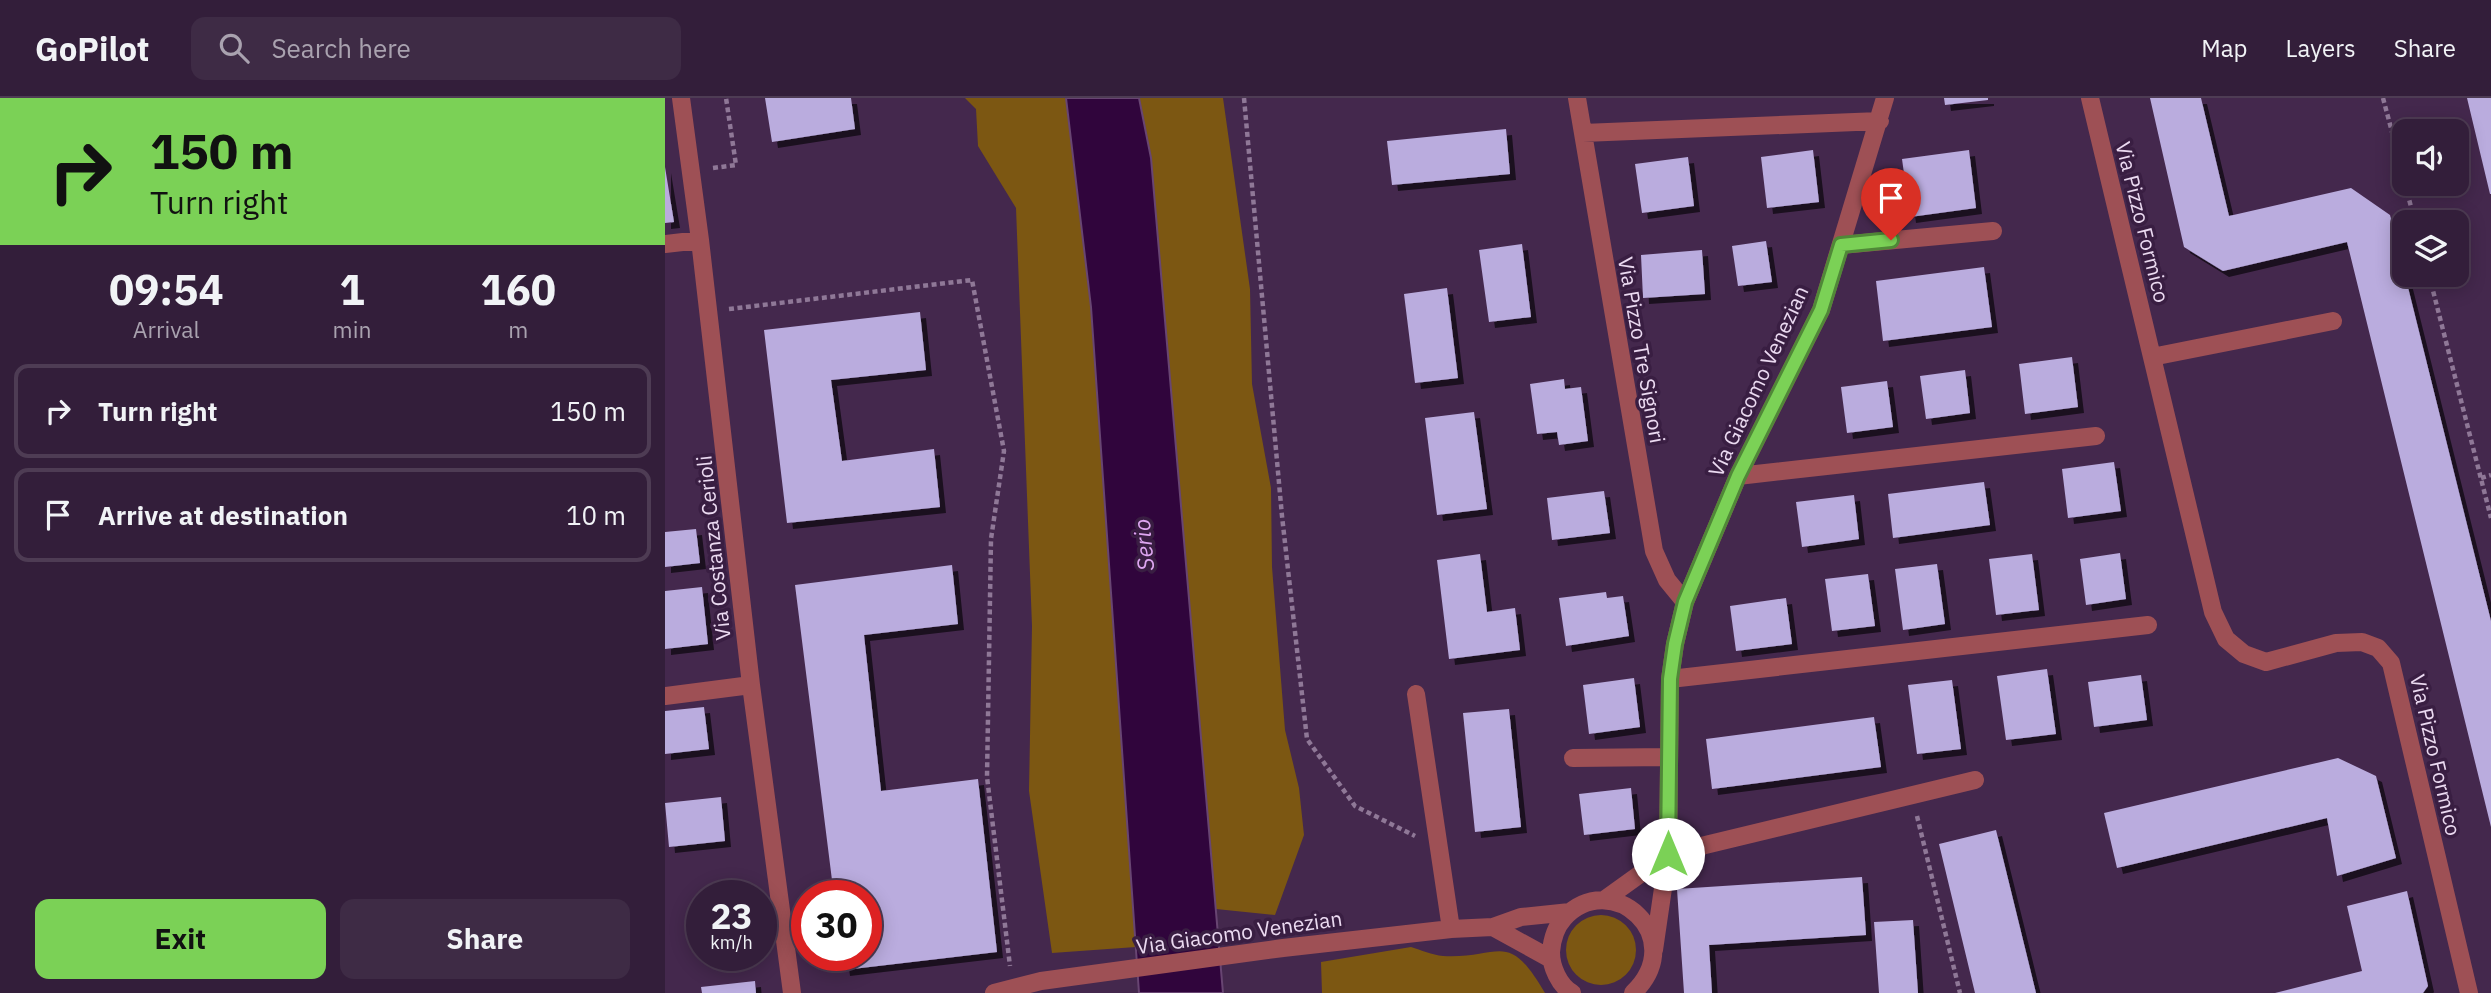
<!DOCTYPE html>
<html lang="en">
<head>
<meta charset="utf-8">
<style>
  body { margin:0; font-family:"IBM Plex Sans",sans-serif; background:#3e2b45; color:#f1f3f6; height:100vh; display:flex; flex-direction:column; font-size:26px; white-space:nowrap }
  * { box-sizing:border-box; margin:0 }
  p { font-size:23px; color:#a9a2af }
  .icon { flex:none; width:38px; height:38px; fill:none; stroke:currentColor; stroke-width:2; stroke-linecap:round; stroke-linejoin:round }
  .map { position:relative; flex:1; overflow:hidden }
  .side { display:flex; flex-direction:column; background:#331e3a; width:665px }
  .side>* { flex:none }
  .top-card { background:#7bd156; color:#111; overflow:hidden }
  .controls { position:absolute; left:1727px; top:21px; display:grid; gap:14px }
  .controls a { display:grid; place-items:center; width:77px; height:77px; border-radius:14px; background:#331e3a; box-shadow:0 4px 18px #0003,0 0 0 2px #4e3c54; font-size:35px }
  .speed { position:absolute; left:21px; top:782px; display:flex; gap:14px; font-size:35px; font-weight:700; text-align:center }
  .speed>* { display:grid; place-content:center; width:91px; height:91px; border-radius:50%; background:#331e3a; box-shadow:0 4px 18px #0003,0 0 0 2px #4e3c54; line-height:1 }
  .speed small { font-size:18px; font-weight:400 }
  .speed .limit { border:10px solid #d22; background:#fff; color:#111 }
  .pin { position:absolute; display:grid; place-items:center; width:60px; height:60px; color:#fff; margin:-72px -30px; border-radius:50% 50% 50% 0; rotate:-45deg; box-shadow:0 0 7px #0007 }
  .pin .icon { rotate:45deg }
  .me { position:absolute; width:77px; margin:-38px; rotate:0deg; stroke-linejoin:round; filter:drop-shadow(0 0 5px #0008) }
  .turn { display:flex; align-items:center; gap:24px; height:147px; padding:0 35px; font-size:32px }
  .turn .icon { width:91px; height:91px; stroke-width:2.5 }
  .turn b { display:block; font-size:49px; line-height:60px }
  .eta { display:flex; justify-content:space-evenly; align-items:center; height:119px; text-align:center }
  .eta b { font-size:42px; font-weight:700; line-height:49px }
  .button { display:flex; gap:14px; margin-top:auto; padding:14px 35px }
  .button a { flex:1; height:80px; border-radius:14px; background:#7bd156; color:#111; font-size:28px; font-weight:700; line-height:80px; text-align:center }
  .button a+a { background:#3e2b45; color:#f1f3f6 }
  ul { padding:0; list-style:none }
  li { display:flex; align-items:center; gap:21px; height:94px; margin:0 14px 10px; padding:0 21px; border:4px solid #4e3c54; border-radius:14px }
  li div { flex:1 }
  li b { display:block; font-size:26px }
  li em { font-style:normal }
  header { display:flex; align-items:center; gap:42px; box-sizing:border-box; height:98px; padding:0 35px; background:#331e3a; border-bottom:2px solid #4e3c54 }
  header strong { font-size:33px }
  nav { display:flex; gap:38px; margin-inline-start:auto; font-size:24px }
  .search { width:490px; height:63px; background:#3e2b45; display:flex; align-items:center; gap:18px; box-sizing:border-box; padding:0 24px; border-radius:14px; color:#a9a2af; font-size:26px }
  main { display:flex; flex:1; min-height:0 }
  .map>svg:first-child { display:block }
  .green { fill:#7c5712 }
  .water { fill:#30053c; stroke:#684572; stroke-width:2 }
  .building { fill:#baacde; filter:url(#shadow) }
  .lines { fill:none; stroke-linecap:round; stroke-linejoin:round }
  .path { stroke:#8f7897; stroke-width:4.5; stroke-dasharray:5 3.5; stroke-linecap:butt }
  .minor { stroke:#9e5055; stroke-width:18 }
  .route-casing { stroke:#508838; stroke-width:18 }
  .route { stroke:#7bd156; stroke-width:12 }
  .labels { text-anchor:middle; dominant-baseline:central; stroke-width:7; stroke-linejoin:round; paint-order:stroke }
  .street-label { font-size:21px; fill:#ebdaf1; stroke:#391e42 }
  .water-label { font-size:23px; font-style:italic; fill:#dea6f1; stroke:#391e42 }
</style>
</head>
<body>
<header>
<strong>GoPilot</strong>
<div class="search"><svg class="icon" aria-label="search" viewBox="0 0 24 24"><circle cx="10" cy="10" r="6"/><path d="M15 15l6 6"/></svg>Search here</div>
<nav><a>Map</a><a>Layers</a><a>Share</a></nav>
</header>
<main>
<section class="side">
<div class="top-card">
<div class="turn"><svg class="icon" aria-label="right" viewBox="0 0 24 24"><path d="M7 20v-9h11M14 6l5 5-5 5"/></svg><div><b>150 m</b>Turn right</div></div>
</div>
<div class="eta">
<div><b>09:54</b><p>Arrival</p></div>
<div><b>1</b><p>min</p></div>
<div><b>160</b><p>m</p></div>
</div>
<ul>
<li><svg class="icon" aria-label="right" viewBox="0 0 24 24"><path d="M7 20v-9h11M14 6l5 5-5 5"/></svg><div><b>Turn right</b></div><em>150 m</em></li>
<li><svg class="icon" aria-label="arrive" viewBox="0 0 24 24"><path d="M6 21V4h12l-3 4 3 4H6"/></svg><div><b>Arrive at destination</b></div><em>10 m</em></li>
</ul>
<div class="button"><a>Exit</a><a>Share</a></div>
</section>
<div class="map">
<svg width="1826" height="895" viewBox="0 0 1826 895">
  <defs>
    <filter id="shadow"><feDropShadow dx="6" dy="6" stdDeviation="0" flood-color="#0009"/></filter>
  </defs>
  <rect width="100%" height="100%" fill="#44284d"/>
  <path class="green" d="M300,0h101l25,209 45,640 -84,6 -23,-162 3,-165 -16,-418 -38,-62 -2,-37z
    M474,0h84l27,191 2,95 19,104 1,79 13,163 14,58 5,47 -29,80 -59,-6 -65,-751z
    M901 852a35 35 0 1 1 70 0a35 35 0 1 1-70 0Z
    M746,849c10,3 21,8 32,9 58,3 64,-28 102,37h-223l-1,-31z"/>
  <path class="water" d="M401,0h73l12,60 72,835h-84l-48,-686z"/>
  <path class="building" d="M100,0h86l4,31 -83,13z
    M1279,0h44v2l-43,5z
    M1485,0h51l28,118 122,-28 39,27 101,406v206l-144,-585 -124,29 -39,-24z
    M1802,0h24v96h-1z
    M841,31l4,45 -118,11 -5,-44z
    M1148,52l6,52 -52,6 -6,-51z
    M1304,52l7,58 -66,9 -8,-58z
    M1023,59l6,49 -52,7 -7,-49z
    M0,69l9,55 -9,1z
    M1101,143l6,41 -34,4 -6,-40z
    M857,146l9,73 -42,5 -10,-72z
    M1037,152l3,44 -62,4 -2,-43z
    M1319,169l8,60 -109,14 -7,-60z
    M782,190l11,90 -43,5 -11,-89z
    M255,214l6,58 -95,10 11,81 92,-12 6,58 -153,16 -23,-193z
    M1407,259l6,50 -53,7 -6,-50z
    M1300,272l5,43 -44,6 -6,-43z
    M899,281l1,10 16,-2 7,54 -29,4 -2,-13 -20,2 -7,-50z
    M1222,283l6,46 -46,6 -6,-46z
    M809,314l13,97 -50,6 -12,-97z
    M1449,364l7,49 -53,7 -6,-49z
    M1319,384l6,43 -97,13 -5,-44z
    M939,393l6,42 -58,7 -5,-42z
    M1189,397l5,44 -57,8 -6,-45z
    M31,431l4,34 -35,4v-35z
    M1455,455l6,46 -40,6 -6,-46z
    M815,456l7,58 28,-4 5,42 -71,9 -12,-99z
    M1367,456l7,56 -43,5 -7,-56z
    M1272,466l8,60 -42,6 -8,-61z
    M287,467l6,59 -94,11 17,156 97,-12 19,173 -153,18 -2,-14h24v-60h-32l-39,-311z
    M1203,476l7,52 -43,5 -7,-52z
    M37,489l6,57 -43,5v-58z
    M941,494l1,6 16,-2 6,40 -63,10 -7,-48z
    M1121,500l6,46 -56,7 -6,-45z
    M1382,571l9,65 -50,6 -9,-64z
    M1476,577l6,45 -53,7 -6,-45z
    M969,580l6,49 -51,7 -6,-49z
    M1287,582l9,69 -44,5 -9,-69z
    M39,609l5,42 -44,5v-43z
    M844,611l12,118 -46,5 -12,-119z
    M1209,619l7,50 -169,22 -6,-50z
    M1673,660l38,18 20,82 -59,18 -10,-58 -210,50 -13,-55z
    M966,690l4,41 -51,6 -5,-41z
    M56,699l4,44 -56,6 -4,-44z
    M1331,732l40,163h-61l-36,-149z
    M1197,779l4,58 -157,10 3,48h-28l-7,-104z
    M84,789l1,9h-48v-4z
    M1742,793l21,95 -5,7h-148l87,-22 -15,-65z
    M1248,822l5,73h-39l-5,-71z
    M90,883l1,12h-54l-1,-6z"/>
  <g class="lines">
    <path class="path" d="M579,0l38,418 25,223 48,67 60,30
      M1718,0l22,83
      M48,70l23,-3 -10,-67
      M1740,86l10,38
      M1764,177l62,243
      M64,211l243,-29 32,171 -13,88 -4,238 23,189
      M1816,380l10,-3
      M1252,718l43,177"/>
    <path class="minor" d="M16,0l19,142 51,445 41,308
      M912,0l77,453 13,29 18,22
      M1425,0l123,514 13,27 18,15 22,8 70,-19 26,-1 16,6 13,15 78,330
      M918,35l297,-12
      M0,146l35,-4
      M1176,147l152,-14
      M1487,259l181,-36
      M1073,378l358,-40
      M1005,581l478,-54
      M751,596l35,235
      M0,598l86,-11
      M908,660l95,-1
      M939,802l64,-46 307,-74
      M828,829l58,32
      M989,852l14,-96 2,-175 5,-35 10,-42 53,-126 83,-166 64,-212
      M329,895l47,-12 242,-33 168,-19 42,-2 28,-10 49,-5
      M907,895c-13,-8 -21,-26 -21,-41 1,-13 4,-24 13,-34 47,-51 127,19 69,75"/>
  </g>
  <g class="lines">
    <g class="route-casing">
      <path id="route" d="M1003,756l2,-175 5,-35 10,-42 53,-126 83,-166 20,-65 50,-5"/>
    </g>
    <use href="#route" class="route"/>
  </g>
  <g class="labels">
    <g class="street-label">
      <text transform="translate(1478 124) rotate(76)">Via Pizzo Formico</text>
      <text transform="translate(977 252) rotate(80)">Via Pizzo Tre Signori</text>
      <text transform="translate(1093 283) rotate(-65)">Via Giacomo Venezian</text>
      <text transform="translate(48 450) rotate(-96)">Via Costanza Cerioli</text>
      <text transform="translate(1771 657) rotate(77)">Via Pizzo Formico</text>
      <text transform="translate(574 834) rotate(-8)">Via Giacomo Venezian</text>
    </g>
    <g class="water-label">
      <text transform="translate(478 447) rotate(-95)">Serio</text>
    </g>
  </g>
</svg>
<div class="controls">
<a><svg class="icon" aria-label="sound" viewBox="0 0 24 24"><path d="M4 9h4l5-4v14l-5-4H4zM17 9q2 3 0 6"/></svg></a>
<a><svg class="icon" aria-label="layers" viewBox="0 0 24 24"><path d="M12 4l9 5-9 5-9-5zM3 14l9 5 9-5"/></svg></a>
</div>
<div class="speed"><div>23<small>km/h</small></div><div class="limit">30</div></div>
<div class="pin" style="left:1226px;top:142px;background:#d93025"><svg class="icon" aria-label="arrive" viewBox="0 0 24 24"><path d="M6 21V4h12l-3 4 3 4H6"/></svg></div>
<svg class="me" style="left:1003px;top:756px" viewBox="-20 -20 40 40"><circle r="19" fill="#fff"/><path d="M0-13L10 11 0 6-10 11z" fill="#7bd156"/></svg>
</div>
</main>
</body>
</html>
